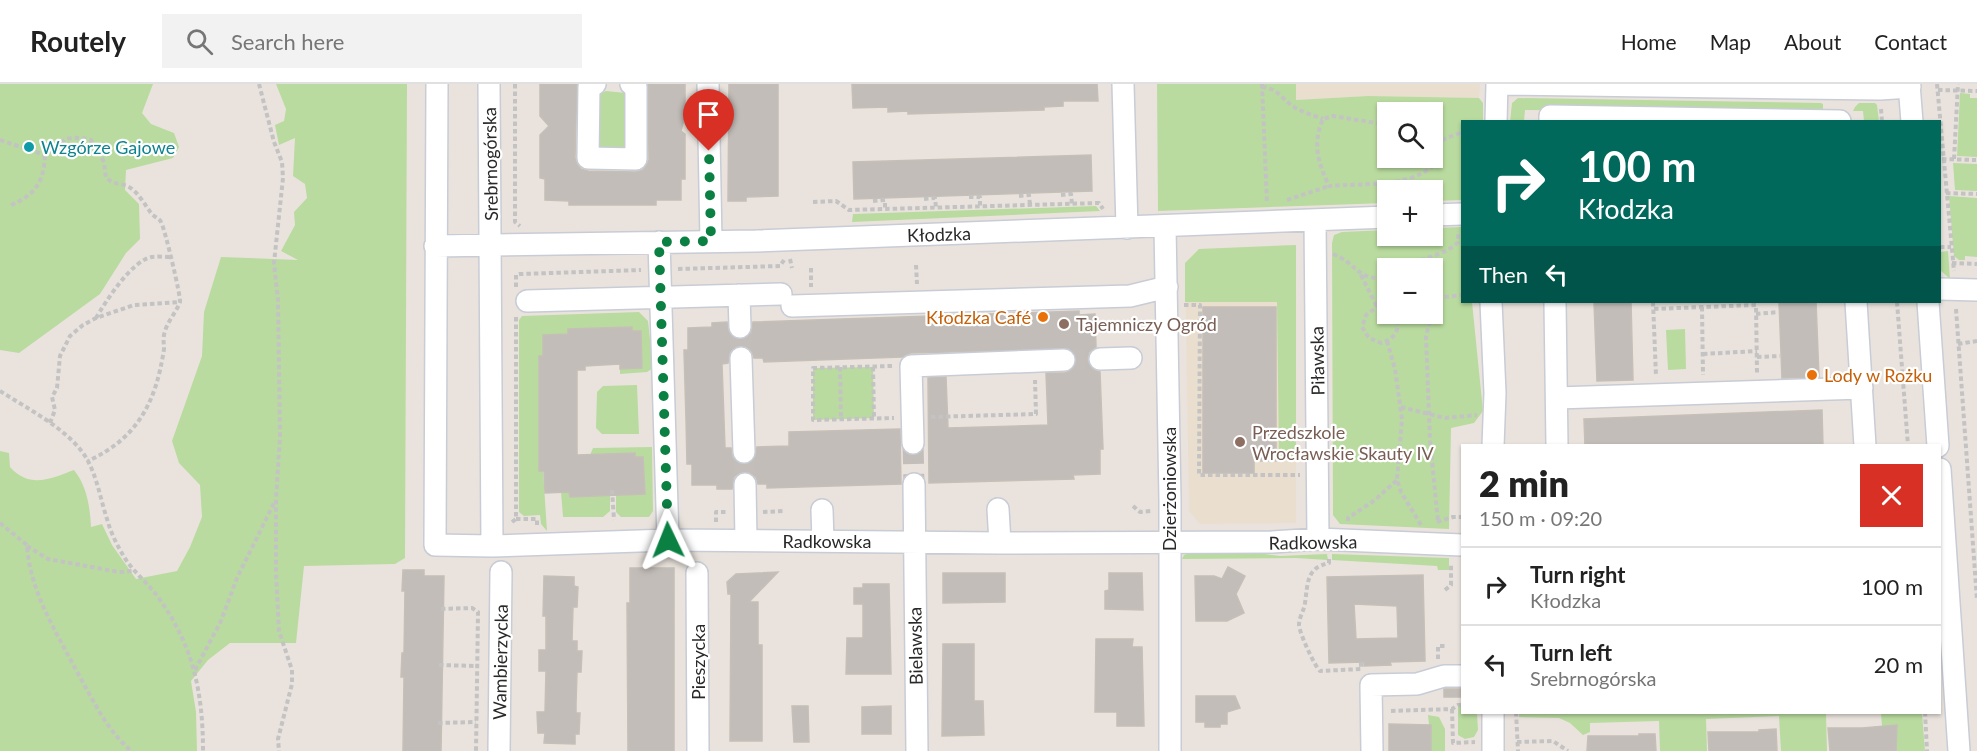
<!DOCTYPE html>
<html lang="en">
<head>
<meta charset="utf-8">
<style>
  body { margin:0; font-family:Lato,sans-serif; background:#f2f2f2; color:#222; height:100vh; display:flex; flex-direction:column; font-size:22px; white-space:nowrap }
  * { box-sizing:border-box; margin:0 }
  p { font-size:20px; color:#767676 }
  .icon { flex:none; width:33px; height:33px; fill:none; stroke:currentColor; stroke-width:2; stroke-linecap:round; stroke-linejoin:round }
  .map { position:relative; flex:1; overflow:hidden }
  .details { position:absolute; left:1461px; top:360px; width:480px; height:270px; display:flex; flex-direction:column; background:#fff; border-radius:0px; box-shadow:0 2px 4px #0004 }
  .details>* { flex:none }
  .hud { position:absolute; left:1461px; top:36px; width:480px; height:183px; border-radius:0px; box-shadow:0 2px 4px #0004; background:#00695c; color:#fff; overflow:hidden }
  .controls { position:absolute; left:1377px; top:18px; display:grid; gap:12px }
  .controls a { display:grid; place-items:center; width:66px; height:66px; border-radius:0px; background:#fff; box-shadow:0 2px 4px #0004; font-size:30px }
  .pin { position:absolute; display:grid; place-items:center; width:51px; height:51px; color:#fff; margin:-62px -26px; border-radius:50% 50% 50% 0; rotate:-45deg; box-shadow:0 0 6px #0007 }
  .pin .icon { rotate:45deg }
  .me { position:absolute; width:66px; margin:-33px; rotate:358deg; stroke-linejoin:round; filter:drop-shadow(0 0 4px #0008) }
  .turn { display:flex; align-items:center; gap:21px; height:126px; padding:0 18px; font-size:27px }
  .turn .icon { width:78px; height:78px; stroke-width:2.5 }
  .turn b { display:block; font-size:42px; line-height:51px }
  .then { display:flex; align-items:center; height:57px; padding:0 18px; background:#0003; gap:12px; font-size:22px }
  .round { display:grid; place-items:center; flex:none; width:63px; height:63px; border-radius:0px; background:#f2f2f2 }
  .head { display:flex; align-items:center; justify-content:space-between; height:102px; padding:0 18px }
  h1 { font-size:36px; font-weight:800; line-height:45px }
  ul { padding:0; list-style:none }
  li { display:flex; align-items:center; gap:18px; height:78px; padding:0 18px; border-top:2px solid #e0e0e0 }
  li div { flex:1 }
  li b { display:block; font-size:22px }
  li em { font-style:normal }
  header { display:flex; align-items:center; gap:36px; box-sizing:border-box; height:84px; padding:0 30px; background:#fff; border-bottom:2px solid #e0e0e0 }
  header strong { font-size:28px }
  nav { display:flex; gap:33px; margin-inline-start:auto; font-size:21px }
  .search { width:420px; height:54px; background:#f2f2f2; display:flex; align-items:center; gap:15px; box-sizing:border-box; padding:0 21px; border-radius:0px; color:#767676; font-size:22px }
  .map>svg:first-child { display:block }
  .education { fill:#eadece }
  .green { fill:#b9db9f; fill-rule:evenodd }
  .building { fill:#c2bdb9; stroke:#c5bfb7; stroke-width:1.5; fill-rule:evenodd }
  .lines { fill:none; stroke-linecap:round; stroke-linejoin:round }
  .minor-tunnel { stroke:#c3beb9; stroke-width:21; stroke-dasharray:21 10; stroke-linecap:butt }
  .minor-casing { stroke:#c8ccd5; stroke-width:24 }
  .path { stroke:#c3c3c3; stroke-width:4; stroke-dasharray:4.5 3; stroke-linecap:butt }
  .minor { stroke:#fff; stroke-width:21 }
  .route { stroke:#0b8043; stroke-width:10; stroke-dasharray:0 18 }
  .culture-dot { fill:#0f9aa8; stroke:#fff; stroke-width:2 }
  .food-dot { fill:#e8710a; stroke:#fff; stroke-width:2 }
  .education-dot { fill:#8d6e63; stroke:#fff; stroke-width:2 }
  .labels { text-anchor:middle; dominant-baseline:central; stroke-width:4.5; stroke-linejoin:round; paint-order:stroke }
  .culture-label { font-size:18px; fill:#0d838f; stroke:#fff; text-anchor:start }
  .street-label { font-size:18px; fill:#292929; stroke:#fff }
  .food-label { font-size:18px; fill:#c56008; stroke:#fff; text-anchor:end }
  .education-label { font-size:18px; fill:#785e54; stroke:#fff; text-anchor:start }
</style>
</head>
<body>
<header>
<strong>Routely</strong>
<div class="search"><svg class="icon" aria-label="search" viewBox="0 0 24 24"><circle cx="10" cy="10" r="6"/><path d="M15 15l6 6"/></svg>Search here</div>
<nav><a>Home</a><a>Map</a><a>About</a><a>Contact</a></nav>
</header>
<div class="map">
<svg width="1977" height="667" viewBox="0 0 1977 667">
  <rect width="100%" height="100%" fill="#eae3dd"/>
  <path class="education" d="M1296,0h184l-1,14 -110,-2 -73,4z
    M1296,161v278l-96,1 -11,-13 -4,-248 14,-14z"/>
  <path class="green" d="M0,0h153l-11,29 9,11 23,9 5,14 -6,11 -47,12 -1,20 14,14 1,35 -14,14 -26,41 -81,59 -19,-3z
    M276,0h131l-2,474 -10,6 -91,2 -8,77h-66l-22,17 -17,21 5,31 1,39h-197v-300l9,2 1,14c20,22 40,12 64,3 13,16 16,37 17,57l11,-3 10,21 24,34 41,-8 13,-24 12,-30 -2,-32 -21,-22 -7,-22 30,-85 2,-44 17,-55 77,3 -17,-9 14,-26 -1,-13 13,-14 -2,-14 -12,-8 2,-38 -16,7 -4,-20 9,-4 2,-12z
    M1157,0h139v16l72,-4 111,2 4,5v18l-21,1v78l-29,1 -1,-11h-44l-1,13 -229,8zM1388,28h44v46h-44z
    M606,7l20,2 2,54 -4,3 -25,-2 -1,-53z
    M1960,9l10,1v4h7v59l-20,-1z
    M1518,14l303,5 2,1v8l-298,-2 -1,11 -14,1 2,-19z
    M1859,19h16l2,2 2,16h-15l-1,-10h-10l2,-4z
    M1953,79l24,1v27l-22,-1z
    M1949,112l28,2v59l-12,-1v4h-6l-5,-4z
    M1096,122l4,5 -248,11 1,-8z
    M1462,143v75h10l11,109 -9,12 -23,5 -2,101 -109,-5 -7,-9 -1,-272 2,-8 8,-3 45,-2 1,6h44l1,-8zM1388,184h44v46h-44z
    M1296,161v211h-17l-2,-154h-92v-39l14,-14z
    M1948,167l2,28 -10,-9v-18z
    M639,228l9,9 5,47 -6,4 -27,2v-5l22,-2 -1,-36h-9v-4l-64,2v5l-25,1v21h-4v53l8,122 -6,-7 -1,-9 -16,1 -5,-4v-192l3,-4z
    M1685,245l1,40 -18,1 -2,-40z
    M873,283l1,51 -61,2v-52z
    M637,301l2,49h-37l-6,-6 1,-36 6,-6z
    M652,363l1,64 -4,6h-28l-5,-5v-22l29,3 -2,-36h-8l-1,-4 -44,2 3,-7z
    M610,406v21l-7,6h-40l-2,-25h8l1,5z
    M1192,468h58l30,4 47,-2 1,6 -32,-2 -114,1 2,-4z
    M1332,470l117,4v12h-11l-1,-4 -105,-6z
    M1458,622h4v6l15,1 1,17 -4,7 -9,2 -7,-4z
    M1567,628h314v1l-55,1 1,37h-46l-2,-35 -73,3 1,32h-47l-1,-30 -69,2v9l-7,3 -13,-12 -11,-5 -40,-1v-3z
    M1881,629h41l3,38h-29l1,-25h-15z
    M1428,631l11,2 6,12v22h-14v-26h-2z"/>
  <path class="building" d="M540,0h37l-2,74 2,6 4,5 7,2 48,1 7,-2 6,-10 -1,-76h37v32l-4,15 4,3v45h-4v21h-25v5h-87v-4l-24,-1v-21l-5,-1v-43l9,-9 -9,-10z
    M729,0h49v112l-32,1v4h-18z
    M852,0h245l1,17h-35v5l-19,1v3l-136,4v-3l-20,1v-5l-35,1z
    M1091,71l1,36 -238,8 -1,-37z
    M1594,218h37l2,78 -36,1z
    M1779,218h37l3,75 -37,1z
    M1203,223h73v154h-22v12h-51z
    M1079,227v4l16,-1 1,33 -7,5 -2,8 7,10 6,2 3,77h-3v25l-27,1 1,4 -145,4 -1,-105 18,-1 2,51 100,-3 -2,-52h19l6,-3 4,-5 2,-6 -3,-6 -5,-4 -159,4 -8,4 -138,5 -1,-4h-9l-2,-6 -5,-5 -7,-2 -10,7 -2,11 -6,1 3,84h6l2,10 5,5 7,2 6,-3 4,-5 2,-10 32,-1v-14l111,-3 1,55 -134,4v-4h-9l-2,-7 -11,-6 -6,2 -5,4 -2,12h-15v-4h-25v-21h-5l-1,-45 -2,-69h4v-22l24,-1v-4l15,-1 3,12 5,4 6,2 10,-6 2,-12z
    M632,243v4h9l1,37 -22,1v-5l-35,2v4h-8v85l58,-2v4h8l2,37 -75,3 -1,-5 -24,1 -1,-22h-5v-115h4v-21l25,-1v-5z
    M1822,326l1,36h-238l-1,-27z
    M1228,483l17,9 -9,18 8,19 -17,8h-31l-1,-45h19l8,3z
    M630,484h44v183h-46l-1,-148h3z
    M403,486h21v6h20l-3,175h-38l1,-74h-3l1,-24h2l1,-62h-3z
    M778,488l-29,30h9v43h4v96h-32l1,-147h-3l-1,-12 9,-8z
    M943,489h62v29l-62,1z
    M1109,489h33l1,37 -38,-1v-18l4,-1z
    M1423,491l2,86 -35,1 1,3 -27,1v-4l-35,1 -2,-86zM1354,520l43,2 1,32 -42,1z
    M544,492l30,1v9l4,1 -1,20h-4l-1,34h5v10h5l-1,21h-4l-1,32v9h4l-1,21h-4v10l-31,-1 1,-10h-7l-1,-21h8l1,-41h-7v-21h7v-34h-3z
    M863,500h26l2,90h-45l1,-36h16v-34h-9v-16h9z
    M1096,555h37l-1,8h10l2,79h-27v-14h-22z
    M943,560h31v57h9l1,34 -42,1z
    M1444,605h18v8h-18z
    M1196,612h39l5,12 -13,4v12h-7v3h-15v-5h-9z
    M792,622h16l1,36h-15z
    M891,622v28h-29v-27z
    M1389,640l42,1v26h-42z
    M1897,641l-1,26h-66l-2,-23h34z
    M1776,645l1,22h-68l-1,-19h51v-2z
    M1639,650h16l1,17h-69l1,-15h51z"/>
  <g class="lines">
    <path class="minor-tunnel" d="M740,243l1,31
      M1064,276l36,-1
      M913,359l1,41
      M744,368l1,32"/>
    <g class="minor-casing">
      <path id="minor" d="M437,0l-2,461 57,1 176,-6 332,3 272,-1 46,-3 144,6
        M489,0l3,462
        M595,0l-6,3 -1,71 48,1v-72l-5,-3
        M708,0l3,157
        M1123,0l4,144
        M1498,0l382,5 30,-2
        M1909,0l3,38
        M1496,38l1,-38
        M1550,38v-6l290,5
        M1432,131l30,-1
        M1315,136l3,319
        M1165,143l5,273v251
        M659,158l9,298
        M435,162l321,-5 632,-24
        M1940,205l37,1
        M739,211l1,32
        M527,217l254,-7
        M1491,218l4,91 -2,53
        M1555,218l2,144
        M1856,218l9,144
        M1928,218l10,144
        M792,222l338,-10 37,-9
        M741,274l3,94
        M1100,275l31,-1
        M1557,314l305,-10
        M913,359l-2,-77 153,-6
        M1940,385l19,282
        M745,400l1,56
        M914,400l3,267
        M998,425l2,34
        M822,426l1,31
        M697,489l1,178
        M1493,628v39
        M499,667l2,-179
        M1372,667l-1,-66 46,-1 27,-8h18"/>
    </g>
    <path class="path" d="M259,0l15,58 8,20 1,16 -9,85 4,37 2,136 -4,63v73l3,59 13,39v14l-14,55 1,12
      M515,0v138l5,4
      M1262,0l5,119
      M1937,0l17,187
      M1262,3c13,0 20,11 29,18 10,7 21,10 32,14
      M1938,6l39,1
      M1881,25l1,13
      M1388,41l-55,-9 -10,3c-11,25 -5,43 6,67 31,-3 97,3 111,-31 1,-4 1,-10 2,-15l-10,-9
      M0,56l45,15c21,-15 19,-21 46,-15l13,22 2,16c7,6 13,5 21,8 10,4 18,19 24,27 3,4 8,5 10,9 4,7 20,75 19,80 -4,11 -14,21 -16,33 -1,5 0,9 0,14 -8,53 -26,89 -76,112
      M1442,56l20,-8
      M1942,75l34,1
      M1954,75l4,-75
      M1946,109l31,1
      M1061,111l10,-1 1,10
      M1019,112l10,-1 1,10
      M969,113h11v9
      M924,115l11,-1 1,10
      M1287,116l42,-14
      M873,117l12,-1v10
      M813,118l23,-1 13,9 250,-7 4,6
      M11,121c24,-10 33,-23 34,-50
      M1940,163h11
      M1333,170c24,9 23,27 55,24
      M790,175l2,9
      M1952,179l25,1
      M916,181l1,19
      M811,184v19
      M1408,184c14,-12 37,-12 50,-26v-11
      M678,185l102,-3 4,-6
      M1361,191l16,32
      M516,203v-12l4,-1 121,-4
      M1653,218l3,74
      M1897,218l11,144
      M1184,221h16l-1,170h101
      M1702,223l1,68
      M1388,225l-11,-2 -11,8 -4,12 7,11 12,5c15,-4 21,-16 13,-29
      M1654,225l102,-4 1,68
      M1956,225l21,291
      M1432,228l5,-14 25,-3
      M1432,230l-6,22 4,104 8,82
      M1756,230l22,-2
      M96,234c10,-17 36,-58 56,-61 6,-1 13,0 19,0
      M1387,257l8,28 7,50 -5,61 4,12 20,33
      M1958,260l19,-3
      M1703,270l54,-3
      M1757,273l23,-1
      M892,282l-79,2v52l81,-2
      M840,283l1,52
      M873,283l1,51
      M0,307c28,18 72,40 88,70 10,19 13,41 20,61 3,11 9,23 15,33 9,16 24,27 35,42 35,48 45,95 45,154
      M1401,323l44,11 32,-3
      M931,333l105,-3 -1,-34
      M50,339l5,-13 -3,-13 5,-9 3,-32 10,-20 13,-11 13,-7 38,-13 45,-3
      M612,406l2,30
      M1133,422l7,6 11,-1
      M763,428l22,-1
      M516,435h21v8
      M1348,437v-3l27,-18 22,-20
      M512,438l4,-3v-204
      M716,438v-10h10
      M1437,438l16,-5h9
      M0,439l27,22c3,46 27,83 48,123 17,30 30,60 56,83
      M27,462l21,13 71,13 14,-1
      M1329,475v4c-23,5 -21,20 -24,40 -1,8 -6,14 -6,22 0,7 16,42 21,46l41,-2v-7
      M1445,506l6,-5v-21
      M441,525l31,-1 6,4 -2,139
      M1438,575v-13h9
      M439,581l39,1
      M195,586l26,-49 16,-43 38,-77
      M1452,625l1,34 22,-1
      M1391,627l61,-2 6,-4h4
      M1516,628l2,39
      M1925,628l2,39
      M438,639l38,-1
      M1517,658l36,-1 15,10"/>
    <use href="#minor" class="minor"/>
  </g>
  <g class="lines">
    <path class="route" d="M668,456l-9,-298 52,-1 -2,-90"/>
  </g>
  <circle class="culture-dot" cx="29" cy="63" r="6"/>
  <g class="food-dot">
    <circle cx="1043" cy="233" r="6"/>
    <circle cx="1812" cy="291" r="6"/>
  </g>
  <g class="education-dot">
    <circle cx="1064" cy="240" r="6"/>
    <circle cx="1240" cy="358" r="6"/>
  </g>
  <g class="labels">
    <g class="culture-label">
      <text x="41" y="63">Wzgórze Gajowe</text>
    </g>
    <g class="street-label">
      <text transform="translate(490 80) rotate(-91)">Srebrnogórska</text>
      <text transform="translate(939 150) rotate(-2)">Kłodzka</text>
      <text transform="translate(1317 277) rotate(-91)">Piławska</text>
      <text transform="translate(1169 405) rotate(-90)">Dzierżoniowska</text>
      <text x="827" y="457">Radkowska</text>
      <text transform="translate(1313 458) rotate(-1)">Radkowska</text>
      <text transform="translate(915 562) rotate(-91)">Bielawska</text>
      <text transform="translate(500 578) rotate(-89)">Wambierzycka</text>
      <text transform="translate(698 578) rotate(-90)">Pieszycka</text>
    </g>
    <g class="food-label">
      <text x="1031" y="233">Kłodzka Café</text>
      <text x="1824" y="291" text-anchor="start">Lody w Rożku</text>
    </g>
    <g class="education-label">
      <text x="1076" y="240">Tajemniczy Ogród</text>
      <text x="1252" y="348">Przedszkole<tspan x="1252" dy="21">Wrocławskie Skauty IV</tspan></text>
    </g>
  </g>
</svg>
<div class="controls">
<a><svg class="icon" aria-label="search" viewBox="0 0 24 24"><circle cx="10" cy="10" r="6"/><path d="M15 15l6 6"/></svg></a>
<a>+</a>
<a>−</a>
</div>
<div class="pin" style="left:709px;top:67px;background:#d93025"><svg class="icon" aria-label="arrive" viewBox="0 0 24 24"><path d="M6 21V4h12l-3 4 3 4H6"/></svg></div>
<svg class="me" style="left:668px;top:456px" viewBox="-20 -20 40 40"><path d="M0-17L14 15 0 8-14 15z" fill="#0b8043" stroke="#fff" stroke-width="4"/></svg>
<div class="hud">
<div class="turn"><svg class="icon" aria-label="right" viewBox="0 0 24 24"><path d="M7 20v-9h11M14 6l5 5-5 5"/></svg><div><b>100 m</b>Kłodzka</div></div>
<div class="then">Then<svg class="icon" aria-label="left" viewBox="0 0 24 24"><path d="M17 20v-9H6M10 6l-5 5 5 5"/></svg></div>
</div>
<section class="details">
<div class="head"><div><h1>2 min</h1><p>150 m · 09:20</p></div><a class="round" style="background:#d93025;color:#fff"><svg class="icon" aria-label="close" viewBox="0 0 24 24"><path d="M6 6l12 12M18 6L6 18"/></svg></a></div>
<ul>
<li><svg class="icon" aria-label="right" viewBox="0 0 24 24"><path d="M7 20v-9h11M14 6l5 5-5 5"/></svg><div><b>Turn right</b><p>Kłodzka</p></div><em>100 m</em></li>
<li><svg class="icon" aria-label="left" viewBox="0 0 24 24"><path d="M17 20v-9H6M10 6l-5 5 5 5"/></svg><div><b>Turn left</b><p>Srebrnogórska</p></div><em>20 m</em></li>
</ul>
</section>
</div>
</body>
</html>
